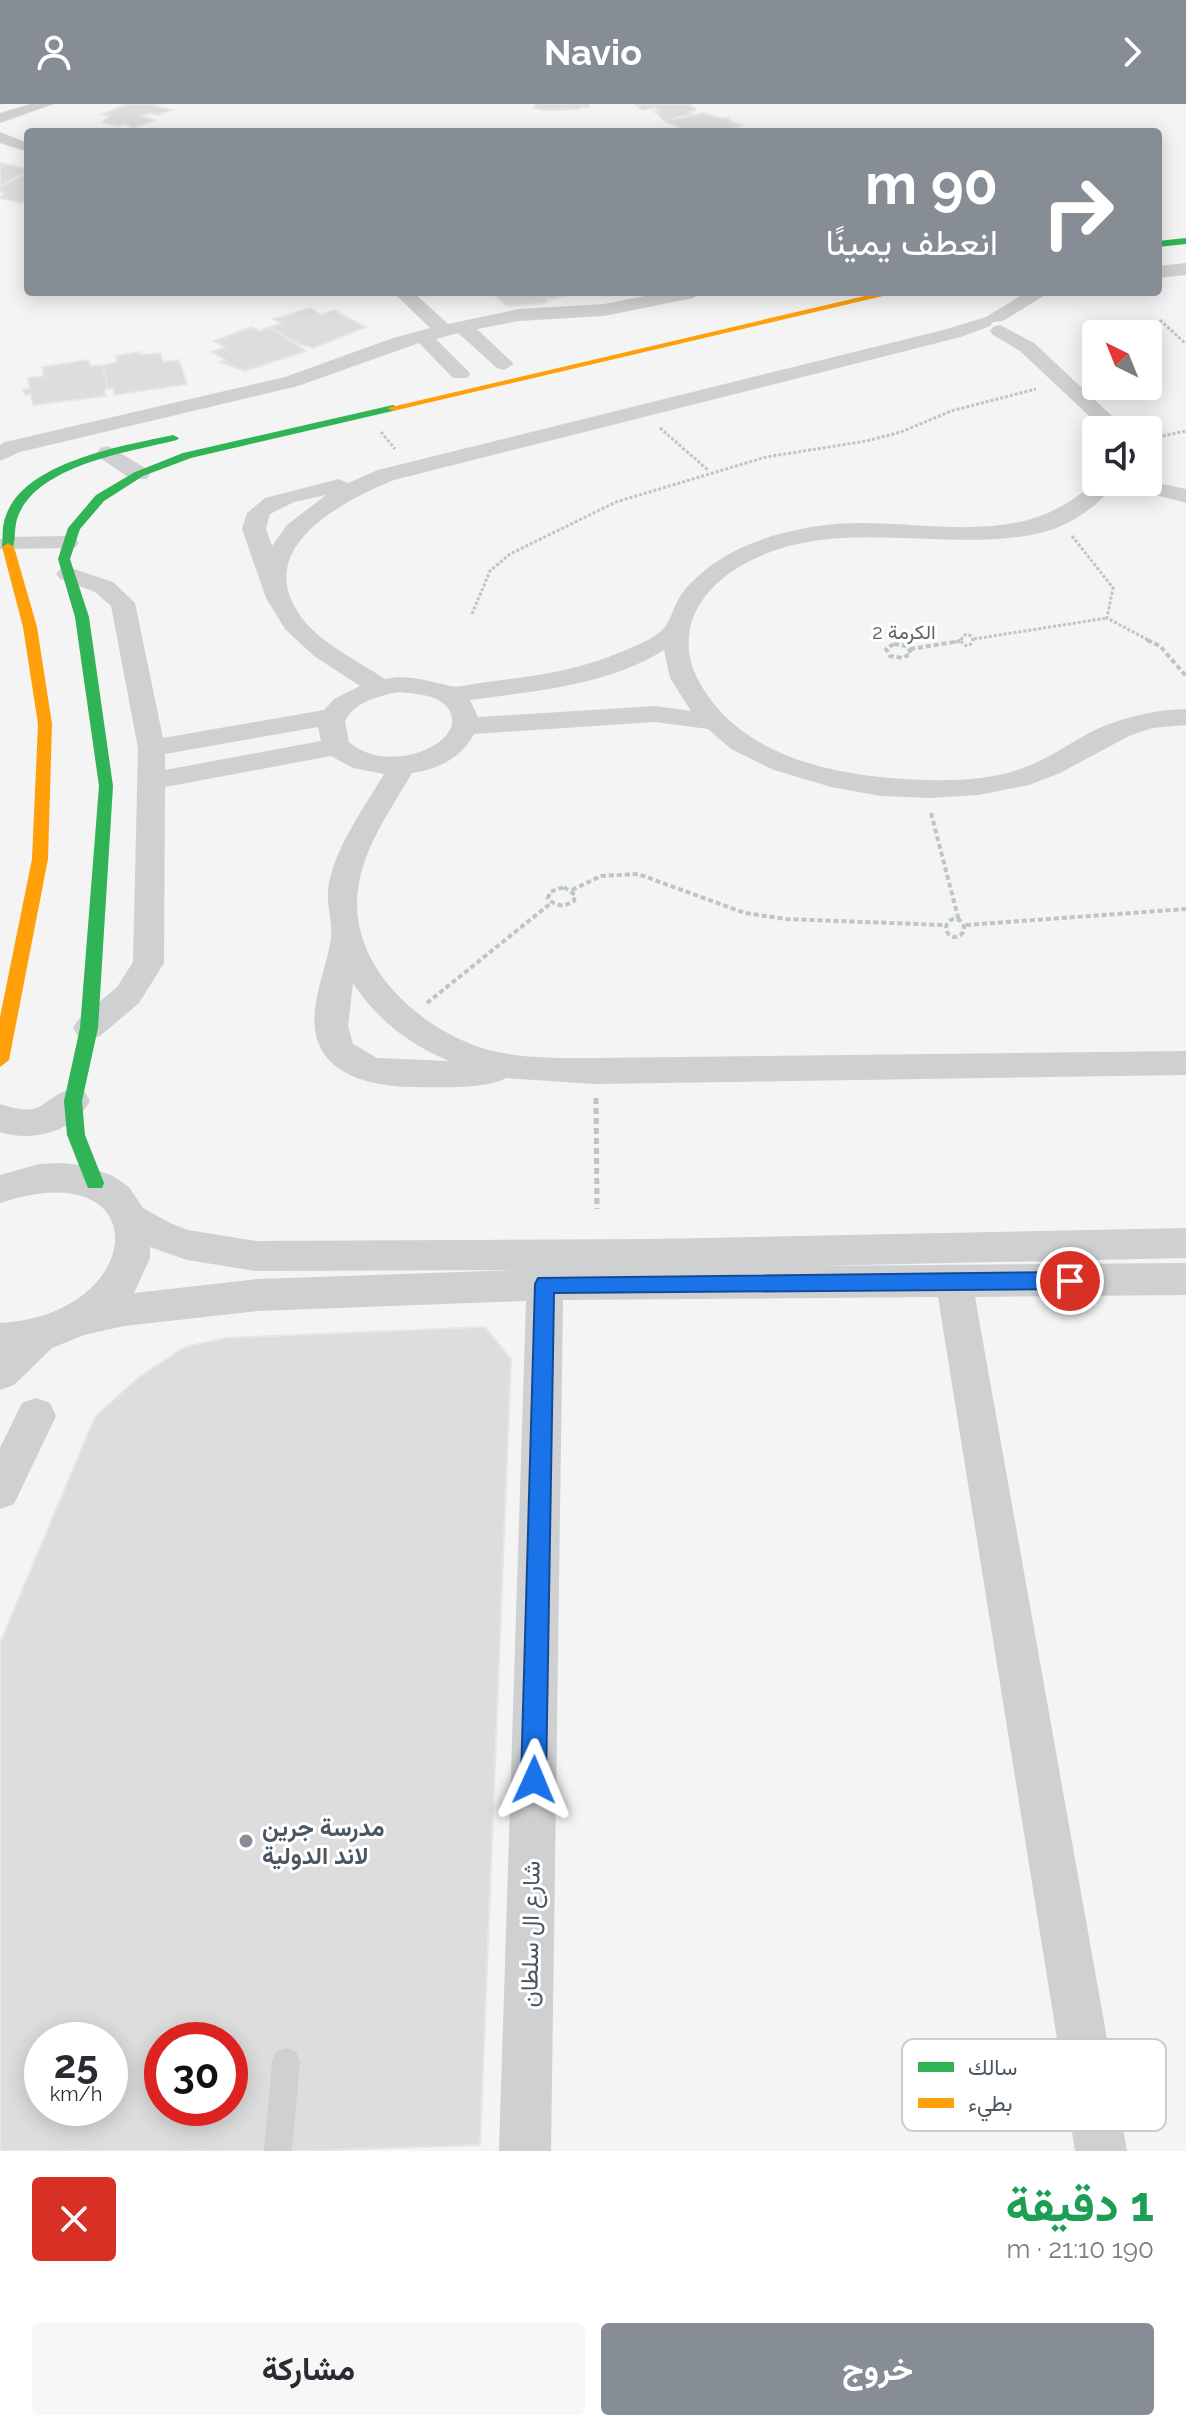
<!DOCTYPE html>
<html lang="ar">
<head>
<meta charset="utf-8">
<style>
  body { margin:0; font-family:Raleway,Vazirmatn,sans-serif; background:#f7f7f7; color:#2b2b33; direction:rtl; height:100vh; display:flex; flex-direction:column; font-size:30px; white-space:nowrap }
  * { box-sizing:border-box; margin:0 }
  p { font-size:26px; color:#7c7c81 }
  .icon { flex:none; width:44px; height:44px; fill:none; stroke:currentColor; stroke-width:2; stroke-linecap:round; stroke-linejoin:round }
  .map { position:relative; height:2047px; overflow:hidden; direction:ltr }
  .side { display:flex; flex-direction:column; background:#fff; flex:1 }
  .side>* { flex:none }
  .hud { position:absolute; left:24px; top:24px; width:1138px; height:168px; border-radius:8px; box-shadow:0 4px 20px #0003; direction:rtl; background:#868d94; color:#fff; overflow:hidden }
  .needle { width:52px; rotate:317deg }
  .tools { position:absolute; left:1082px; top:216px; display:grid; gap:16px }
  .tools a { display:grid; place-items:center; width:80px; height:80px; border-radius:8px; background:#fff; box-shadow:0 4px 20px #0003; font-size:40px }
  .speed { position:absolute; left:24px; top:1918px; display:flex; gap:16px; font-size:40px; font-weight:700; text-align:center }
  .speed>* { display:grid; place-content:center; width:104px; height:104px; border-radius:50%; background:#fff; box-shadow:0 4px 20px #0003; line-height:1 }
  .speed small { font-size:20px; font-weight:400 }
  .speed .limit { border:12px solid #d22; background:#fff; color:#111 }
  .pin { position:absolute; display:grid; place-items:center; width:68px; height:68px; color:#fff; margin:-34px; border:4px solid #fff; border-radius:50%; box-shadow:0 2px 8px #0007 }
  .me { position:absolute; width:88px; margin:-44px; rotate:1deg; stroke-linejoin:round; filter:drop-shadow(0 0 6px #0008) }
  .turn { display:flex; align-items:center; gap:28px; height:168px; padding:0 32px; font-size:36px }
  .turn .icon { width:104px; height:104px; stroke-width:2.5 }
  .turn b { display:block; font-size:56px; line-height:68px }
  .round { display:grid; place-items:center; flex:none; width:84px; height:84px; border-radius:8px; background:#f7f7f7 }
  .summary { display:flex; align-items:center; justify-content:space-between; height:136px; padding:0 32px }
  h1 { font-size:48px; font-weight:700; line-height:60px; color:#1e9e55 }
  .cta { display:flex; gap:16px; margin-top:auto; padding:16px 32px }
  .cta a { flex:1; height:92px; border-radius:8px; background:#868d94; color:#fff; font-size:32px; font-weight:700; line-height:92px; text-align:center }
  .cta a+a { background:#f7f7f7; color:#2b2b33 }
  header { display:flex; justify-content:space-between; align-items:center; height:104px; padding:0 32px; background:#868d94; color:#fff; font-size:36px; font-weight:700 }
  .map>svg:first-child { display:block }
  .building { fill:#ddddde; stroke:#e5e6e7; stroke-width:2; fill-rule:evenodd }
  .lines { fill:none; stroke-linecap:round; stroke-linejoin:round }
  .path-far2 { stroke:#bcc7c4; stroke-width:3; stroke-dasharray:3 2; stroke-linecap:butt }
  .path-far1 { stroke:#bcc7c4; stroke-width:4; stroke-dasharray:5 3; stroke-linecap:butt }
  .path { stroke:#bcc7c4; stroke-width:5; stroke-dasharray:6 4; stroke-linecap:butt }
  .lane { fill:#ced0d2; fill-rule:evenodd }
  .street { fill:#ced0d2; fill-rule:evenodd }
  .fast { fill:#30b455; fill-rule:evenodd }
  .slow { fill:#ff9f0a; fill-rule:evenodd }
  .route { fill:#1a73e8; stroke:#114b97; stroke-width:2 }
  .poi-dot { fill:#868d94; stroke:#fff; stroke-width:3 }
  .labels { text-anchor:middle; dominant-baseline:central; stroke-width:6; stroke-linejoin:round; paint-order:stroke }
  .far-quarter-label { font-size:20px; fill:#5f6368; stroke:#fff }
  .near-poi-label { font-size:24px; font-weight:bold; fill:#4a5661; stroke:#fff; text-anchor:start }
  .near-street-label { font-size:24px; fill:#4a5661; stroke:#fff }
  .key { fill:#fff; stroke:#c9ccd0; stroke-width:2 }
  .key-label { font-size:22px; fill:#4a5661 }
</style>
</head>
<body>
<header><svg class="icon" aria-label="forward" viewBox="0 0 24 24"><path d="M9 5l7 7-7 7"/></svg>Navio<svg class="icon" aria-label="person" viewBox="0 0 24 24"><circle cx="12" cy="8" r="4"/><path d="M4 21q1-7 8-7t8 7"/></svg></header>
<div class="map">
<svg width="1186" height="2047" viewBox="0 0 1186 2047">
  <rect width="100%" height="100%" fill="#f4f4f4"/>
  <path class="building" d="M128,0h20l23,6 -13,5 -8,-2 -8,3 12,4 -21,8 -8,-4 -7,2 -16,-4 8,-6 -7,-2z
    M535,0h54v3h-10v2l-35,1 -10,-2z
    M689,0l7,6 -7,2 2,2 -26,7 -10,-9h4l-4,-4 -13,2 -6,-5z
    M703,9l15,5h13l-5,2 15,5 -6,2 5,2 -66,3 -3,-1 8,-3 -14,-7z
    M0,59l28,6v1l-28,17z
    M25,70l3,1v25l-7,3 -21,-5 4,-5 -4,-1v-5z
    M492,188h76l1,2 -17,5 -6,-2 2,4 -8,3 -34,2z
    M310,204l12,7 12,-5 32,17 -53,21 -12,-3 -31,-18 11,-4 -8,-4z
    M251,223l8,4 11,-4 36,24 -61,20 -25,-9 6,-2 -14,-8 13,-5 -11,-6z
    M140,248l1,3 19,-2 3,9 16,-2 8,24 -72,11 -2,-7 -5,1 -5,-24 15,-3 -2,-6z
    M89,256l1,6 13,-1 5,24 -4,1 2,6 -73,9 -2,-11 -6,1 -2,-6h7l-2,-11 16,-2 -2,-9z
    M485,1223l26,32 -31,786 -174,6h-306v-508l95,-226 44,-40 46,-30 41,-9zM42,1936h68v68h-68zM162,1936h68v68h-68z"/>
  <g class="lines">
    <path class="path-far2" d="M1160,216l26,24
      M660,324l49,43
      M381,328l14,17
      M1148,335l38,-8
      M1072,432l41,52 -6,30 45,24
      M472,510l18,-43 20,-17 106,-52 150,-45 100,-16 35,-9 50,-21 85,-22
      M961.5 536a5.5 5.5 0 1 1 11 0a5.5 5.5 0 1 1-11 0Z
      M974,535l133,-21
      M954,538l6,-1"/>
    <path class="path-far1" d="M1147,536l13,6 26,30
      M894,540l13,2 4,7 -8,5 -13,-2 -4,-7z
      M910,545l50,-8
      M931,709l28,108
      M564,783l11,8 -1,6c-10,6 -18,6 -26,-3l2,-6z
      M572,786l29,-14 37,-2 107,39 41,6 158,6
      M946 824a9 9 0 1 1 18 0a9 9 0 1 1-18 0Z
      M966,821l220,-16
      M427,899l124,-100"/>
    <path class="path" d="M596,994l1,111"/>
    <path class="lane" d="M286,1944l10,4 4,10 -8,89h-28l8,-89 4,-10z"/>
    <path class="street" d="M30,0h24l-54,19v-10z
      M0,28l28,11v9l-28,-9z
      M1186,159v12l-28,3v-12z
      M393,188h20l35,32 71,-15 85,-5 61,-12h37l-9,6 -89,18 -85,5 -42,8 37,35 -10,6 -7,-2 -39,-35 -22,6 31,31 3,4 -3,4h-14l-34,-35 -121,43 -278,66 -20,9v-16l5,-3 280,-65 108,-39 37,-10z
      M1027,188h23l-47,29 -10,1 -3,4 -29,11 -567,143c-56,23 -147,71 -89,142 21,24 53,39 80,57 22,-5 43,2 65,7 8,2 21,-2 30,-3 46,-6 93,-11 136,-29 14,-6 38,-14 48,-26 8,-9 11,-29 24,-42 32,-35 77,-51 123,-59 98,-18 204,34 285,-47l52,1 38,8v14c-16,-4 -63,-18 -77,-11 -6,4 -12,12 -18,16 -18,14 -38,23 -60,27 -95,17 -197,-20 -285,28 -28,15 -55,41 -57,74 -2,21 5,38 17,56 46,70 144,85 222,87 30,1 67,-1 95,-12 23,-8 43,-22 64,-34 31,-16 65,-24 99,-25v16l-34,3 -23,8 -69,37 -31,12 -51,10 -47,3 -50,-2 -50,-9 -57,-17 -43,-21 -23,-20 -53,-7 -181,12c-13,24 -35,35 -62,39 -20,35 -46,70 -53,110 -15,79 58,145 126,166 35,10 74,9 110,9l591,-7v24l-591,9 -89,-6c-21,12 -71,9 -96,9 -37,-1 -85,-11 -94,-52 -7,-31 11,-67 15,-97 2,-17 -6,-36 -2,-55 8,-39 35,-75 55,-109l-31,-6 -22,-12 -166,31 -1,176 -25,40 -39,33 -11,4 -11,-4 -5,-8 5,-8 39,-33 16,-25 5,-214 -27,-142 -16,-14 -35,-13 -4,-5 4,-5 8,-2 45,15 22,21 28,135 161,-28 10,-11 26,-13 -46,-30 -29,-27 -19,-31 -24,-69 5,-16 18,-15 74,-19 9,4 30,-13 569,-141 39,-12zM326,391l-39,30 -15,21 -6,-17 4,-15 24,-12zM664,546l6,28 21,33 -36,-5 -177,11 -8,-17c64,-9 137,-14 194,-50zM399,588c15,2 37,2 47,14 30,33 -55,73 -97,36l-4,-20c8,-20 34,-26 54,-30zM318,623l3,14 -156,29v-16zM353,879c23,36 57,62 96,78l-72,-3 -24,-14 -5,-18z
      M1000,221l34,18 93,87h-23l-84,-79 -27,-16 -3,-4 3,-4z
      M108,342l39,23 3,5 -3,5h-16l-31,-21 -3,-5 3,-5z
      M67,432l8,2 4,5 -4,5 -75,1v-10l7,-2z
      M73,984l12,4 5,9c-17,32 -58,41 -90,31v-28c46,15 37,-4 73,-16z
      M61,1059l21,2 31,11 16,11 14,21 27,15 18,7 68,11 397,-2 533,-11v30l-374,8 374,-3v32l-211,2 152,854h-52l-137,-854 -375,3 -12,851h-52l27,-850 -267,10 -135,15 -40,9 -32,13 -38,37 -14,5v-67c148,-8 159,-173 0,-120v-28l39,-11zM150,1143l37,13 69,11 260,-1 -257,9 -125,14 16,-35z
      M36,1294l14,5 6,13 -42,88 -14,5v-61l22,-45z"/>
    <path class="fast" d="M1186,134v6l-28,3v-6z
      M393,301l6,3 -2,2 -206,48 -48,18 -39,25 -24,28 -10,30 19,58 24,169 -15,242 -16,73 3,34 19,48 -2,5h-14l-21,-53 -3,-34 16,-73 19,-242 -24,-169 -17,-58 10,-31 28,-33 39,-23 48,-19z
      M173,331l6,3 -2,2c-48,12 -142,25 -160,79 -3,10 -1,21 -5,31l-10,-3c1,-8 0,-17 2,-25 14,-60 119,-76 169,-87z"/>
    <path class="slow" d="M882,188h18l-507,119 -6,-3z
      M8,439l6,4 23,80 15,97 -4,135 -39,201 -9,7v-50l32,-158 6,-135 -15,-97 -21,-80z"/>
  </g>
  <path class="route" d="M1070,1168l7,3 3,6 -3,6 -7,2 -516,4 -8,487 -4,8 -8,4 -9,-4 -4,-8 14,-496 3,-6z"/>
  <circle class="poi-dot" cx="246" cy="1737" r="8"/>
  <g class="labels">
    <g class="far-quarter-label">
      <text x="904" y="528">الكرمة 2</text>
    </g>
    <g class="near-poi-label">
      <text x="262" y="1723">مدرسة جرين<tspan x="262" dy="28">لاند الدولية</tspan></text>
    </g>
    <g class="near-street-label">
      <text transform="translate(530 1830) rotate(-89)">شارع ال سلطان</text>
    </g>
  </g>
  <rect x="902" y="1935" width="264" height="92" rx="12" class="key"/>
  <rect x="918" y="1958" width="36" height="10" fill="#30b455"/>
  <rect x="918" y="1994" width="36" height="10" fill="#ff9f0a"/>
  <g class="key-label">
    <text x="968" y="1971">سالك</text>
    <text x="968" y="2007">بطيء</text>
  </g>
</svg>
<div class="tools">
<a><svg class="needle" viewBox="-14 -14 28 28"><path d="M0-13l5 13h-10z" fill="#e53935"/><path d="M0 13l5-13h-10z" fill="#7c7c81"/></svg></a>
<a><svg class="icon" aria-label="sound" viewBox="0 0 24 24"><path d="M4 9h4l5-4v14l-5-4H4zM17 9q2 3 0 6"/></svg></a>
</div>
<div class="speed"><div>25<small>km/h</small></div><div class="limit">30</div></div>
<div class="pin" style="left:1070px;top:1177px;background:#d93025"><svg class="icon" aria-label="arrive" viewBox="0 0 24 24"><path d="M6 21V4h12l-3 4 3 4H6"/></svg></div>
<svg class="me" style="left:534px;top:1676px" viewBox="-20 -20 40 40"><path d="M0-17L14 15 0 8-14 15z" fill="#1a73e8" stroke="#fff" stroke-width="4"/></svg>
<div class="hud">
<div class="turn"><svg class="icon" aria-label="right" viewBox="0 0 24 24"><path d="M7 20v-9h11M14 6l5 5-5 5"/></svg><div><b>90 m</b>انعطف يمينًا</div></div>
</div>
</div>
<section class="side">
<div class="summary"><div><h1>1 دقيقة</h1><p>190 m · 21:10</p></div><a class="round" style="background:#d93025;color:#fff"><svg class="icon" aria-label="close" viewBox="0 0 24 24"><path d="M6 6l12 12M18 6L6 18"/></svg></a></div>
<div class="cta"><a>خروج</a><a>مشاركة</a></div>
</section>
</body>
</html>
